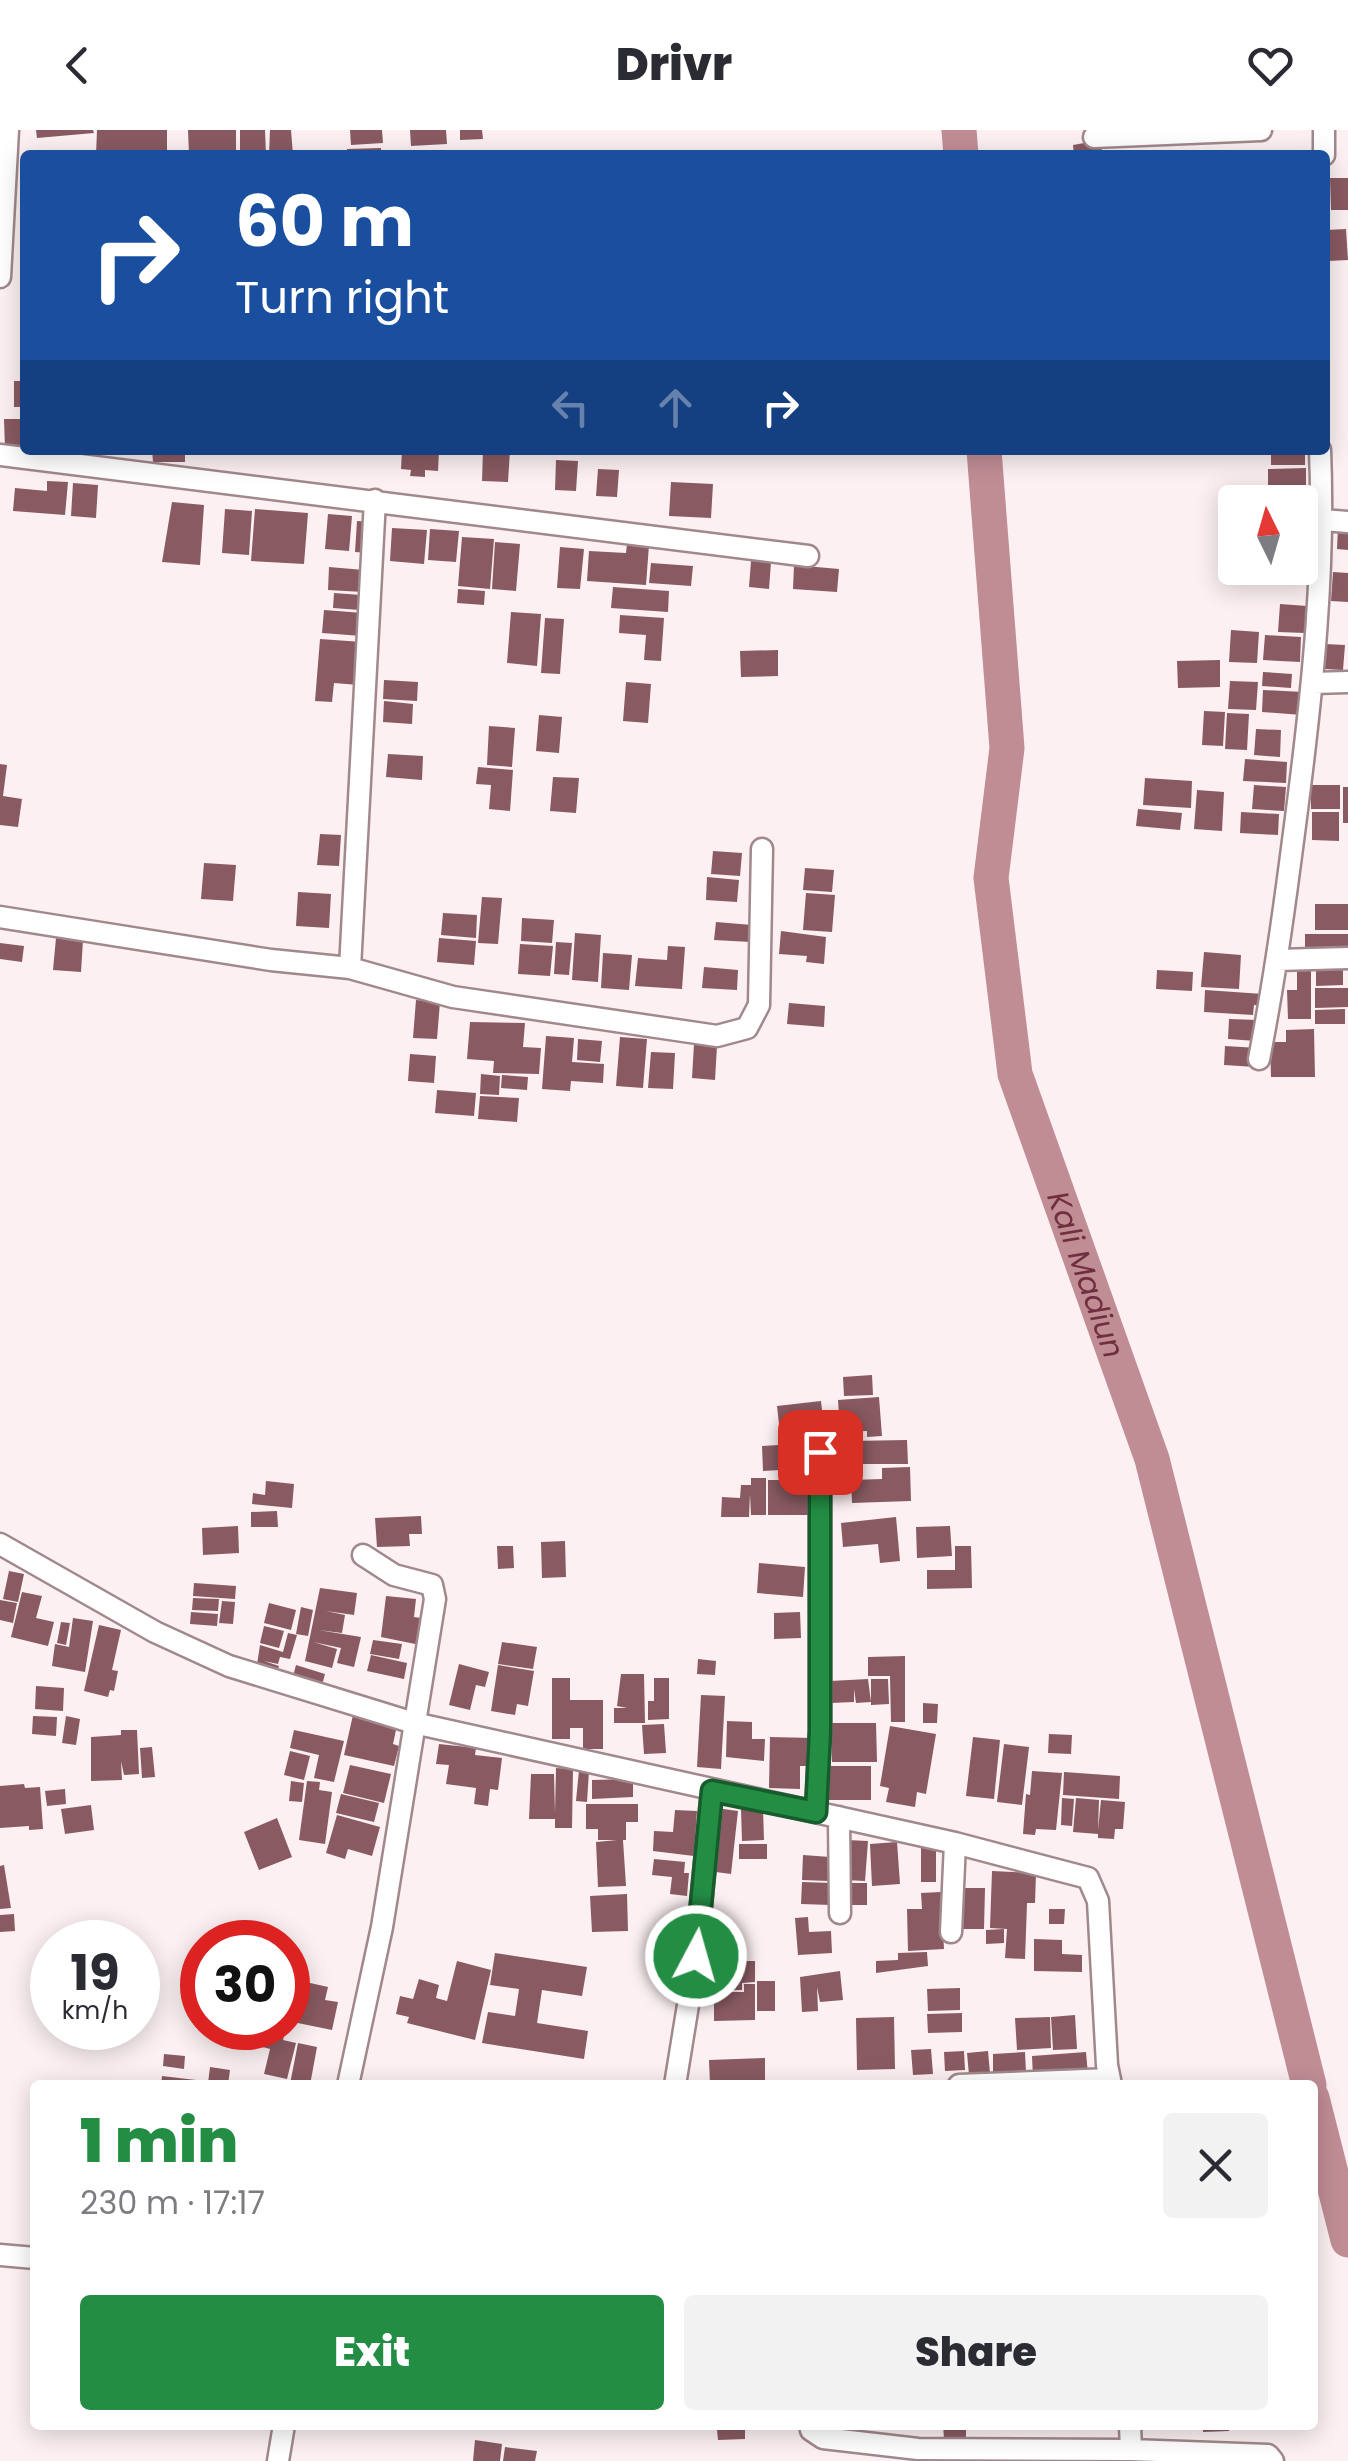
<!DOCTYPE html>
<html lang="en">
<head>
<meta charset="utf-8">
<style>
  body { margin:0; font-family:Poppins,sans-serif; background:#f2f2f3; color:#2b2b33; height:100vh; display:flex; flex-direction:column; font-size:38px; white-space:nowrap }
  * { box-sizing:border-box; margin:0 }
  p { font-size:32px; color:#7c7c81 }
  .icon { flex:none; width:55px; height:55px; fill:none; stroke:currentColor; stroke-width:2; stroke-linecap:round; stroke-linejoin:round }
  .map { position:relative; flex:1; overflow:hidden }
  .sheet { position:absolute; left:30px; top:1950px; width:1288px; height:350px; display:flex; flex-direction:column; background:#fff; border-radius:10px; box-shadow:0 5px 25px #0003 }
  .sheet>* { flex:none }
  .top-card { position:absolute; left:20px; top:20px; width:1310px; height:305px; border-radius:10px; box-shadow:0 5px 25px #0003; background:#1a4fa0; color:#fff; overflow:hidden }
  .needle { width:65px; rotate:355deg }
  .controls { position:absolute; left:1218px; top:355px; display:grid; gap:20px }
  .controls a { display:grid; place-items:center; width:100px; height:100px; border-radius:10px; background:#fff; box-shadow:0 5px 25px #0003; font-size:50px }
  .speed { position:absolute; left:30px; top:1790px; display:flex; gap:20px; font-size:50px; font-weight:700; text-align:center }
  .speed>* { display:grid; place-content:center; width:130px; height:130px; border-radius:50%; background:#fff; box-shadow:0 5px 25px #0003; line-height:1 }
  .speed small { font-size:25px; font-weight:400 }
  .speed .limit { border:15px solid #d22; background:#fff; color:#111 }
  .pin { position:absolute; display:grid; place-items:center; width:85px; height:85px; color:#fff; margin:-42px; border-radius:20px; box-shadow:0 5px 15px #0006 }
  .me { position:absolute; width:110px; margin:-55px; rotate:6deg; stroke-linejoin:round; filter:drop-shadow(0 0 8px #0008) }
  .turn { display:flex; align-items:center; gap:35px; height:210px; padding:0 50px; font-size:45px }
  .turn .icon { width:130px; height:130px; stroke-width:2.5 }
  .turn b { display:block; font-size:70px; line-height:85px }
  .lanes { display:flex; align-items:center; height:95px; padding:0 50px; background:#0003; justify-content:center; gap:50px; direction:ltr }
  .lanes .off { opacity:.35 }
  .round { display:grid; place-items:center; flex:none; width:105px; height:105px; border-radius:10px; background:#f2f2f3 }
  .head { display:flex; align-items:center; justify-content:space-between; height:170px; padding:0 50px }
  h1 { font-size:60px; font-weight:800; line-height:75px; color:#238d44 }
  .cta { display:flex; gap:20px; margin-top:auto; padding:20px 50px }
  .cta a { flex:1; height:115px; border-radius:10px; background:#238d44; color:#fff; font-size:40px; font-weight:800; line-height:115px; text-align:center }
  .cta a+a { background:#f2f2f3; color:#2b2b33 }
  header { display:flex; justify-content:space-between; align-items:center; height:130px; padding:0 50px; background:#fff; font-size:45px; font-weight:800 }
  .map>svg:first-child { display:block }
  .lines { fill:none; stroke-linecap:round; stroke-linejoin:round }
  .river { stroke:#c08d95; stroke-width:35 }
  .building { fill:#895a62 }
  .minor-casing { stroke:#a1888c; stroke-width:25 }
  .minor { stroke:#fff; stroke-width:20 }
  .route-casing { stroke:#175c2c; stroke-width:25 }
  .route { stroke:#238d44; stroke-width:18 }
  .labels { text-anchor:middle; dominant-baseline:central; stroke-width:8; stroke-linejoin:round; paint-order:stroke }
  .water-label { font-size:30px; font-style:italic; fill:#702e3e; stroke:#fcf0f2 }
</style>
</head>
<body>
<header><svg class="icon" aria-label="back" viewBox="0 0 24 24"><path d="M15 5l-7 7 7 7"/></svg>Drivr<svg class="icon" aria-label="heart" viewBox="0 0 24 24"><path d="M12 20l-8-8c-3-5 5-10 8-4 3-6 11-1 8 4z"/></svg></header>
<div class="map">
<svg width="1348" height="2331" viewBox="0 0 1348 2331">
  <rect width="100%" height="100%" fill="#fcf0f2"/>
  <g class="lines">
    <g class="river">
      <path d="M959,0l2,25"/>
      <path id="s1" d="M984,320l23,298 -16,130 24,196 137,385 157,626"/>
      <path d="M1312,1968l36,142"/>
    </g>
  </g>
  <path class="building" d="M36,0h57l1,3 -57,5z
    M97,0h70v25h-71z
    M188,0h48v25h-47z
    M240,0h25l1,25h-26z
    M270,0h21l2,25h-24z
    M350,0h32l1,13 -32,2z
    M410,0h36l1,14 -36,2z
    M460,0h22l1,9 -23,1z
    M1101,10l1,15h-28l-1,-10z
    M381,18v7h-34v-6z
    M1330,48h18v32h-17z
    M1346,99l2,31 -20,1 -2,-31z
    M20,193h5v37h-5z
    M14,251h11v26h-11z
    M4,289h20l1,29 -20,1z
    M152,320h33v12h-32z
    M402,320h37l-1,21 -13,-1v7l-15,-1 1,-6 -10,-1z
    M483,320h27l-2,32 -26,-1z
    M1271,320h34v15h-34z
    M556,330l22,1 -2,30 -21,-1z
    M1306,338v17h-38v-16z
    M598,339l21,1 -2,27 -21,-1z
    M47,351l21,1 -3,33 -52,-4 2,-23 32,3z
    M671,352l42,2 -2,34 -42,-2z
    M73,353l25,2 -2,33 -25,-2z
    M1303,358l1,25h-4v-11h-42l-1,-13z
    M172,372l32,3 -4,60 -38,-3z
    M225,379l27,2 -3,44 -27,-2z
    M255,379l53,4 -4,51 -53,-3z
    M328,384l24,2 -3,35 -24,-2z
    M357,391l13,1 -2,31 -13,-1z
    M1338,397l10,1v22l-11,-1z
    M392,398l35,2 -3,34 -34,-3z
    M430,399l29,2 -3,31 -28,-2z
    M462,407l32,2 -4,50 -32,-3z
    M495,412l25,2 -4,47 -24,-2z
    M627,414l22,1 -3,40 -59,-4 2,-30 37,2z
    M560,417l24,2 -4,40 -23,-1z
    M751,431l20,1 -2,27 -20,-2z
    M651,433l42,3 -2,20 -42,-3z
    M794,435l45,4 -2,23 -44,-3z
    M329,437l35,3 -1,22 -35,-2z
    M1333,442l15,1v29l-17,-1z
    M613,457l56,4 -1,21 -57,-4z
    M458,459l27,2 -1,14 -27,-2z
    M334,463l27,2 -1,15 -27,-2z
    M1280,474l27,2 -2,27 -27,-1z
    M324,480l39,3 -1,23 -40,-3z
    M511,482l30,2 -4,52 -30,-3z
    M620,485l44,3 -3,43 -17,-1 2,-25 -27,-2z
    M545,488l19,1 -4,55 -19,-1z
    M1231,500l28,2 -2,31 -28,-1z
    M1265,505l36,2 -1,25 -37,-2z
    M320,509l42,3 -3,43 -25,-2 -2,19 -17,-1z
    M1325,514l20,1 -2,25 -19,-1z
    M778,520v26l-37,1 -1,-26z
    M1220,530v27l-42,1 -1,-27z
    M1263,542l29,2 -1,14 -29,-2z
    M384,550l34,2 -1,19 -34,-2z
    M1230,551l28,1 -2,28 -28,-1z
    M626,552l25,2 -3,39 -25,-2z
    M1263,560l40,2 -1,23 -40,-3z
    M384,571l29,3 -1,20 -29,-2z
    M1204,581l21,1 -2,34 -21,-1z
    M1227,583l22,1 -2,36 -22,-1z
    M539,585l23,2 -3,36 -23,-2z
    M489,596l26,2 -3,39 -25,-2z
    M1256,599l25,1 -1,27 -26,-2z
    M388,624l35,2 -1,24 -36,-3z
    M1245,629l42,3 -1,21 -43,-2z
    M0,634l7,1 -4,31 19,3 -4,28 -18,-2z
    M478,637l35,3 -3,41 -21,-2 2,-24 -15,-1z
    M553,647l26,1 -3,35 -26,-2z
    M1145,648l47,3 -1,27 -48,-3z
    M1254,655l32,2 -2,24 -32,-2z
    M1311,655h29v24h-29z
    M1343,657h5v36h-5z
    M1197,660l27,2 -2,39 -28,-2z
    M1138,679l44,4 -2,17 -44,-4z
    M1241,682l38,2 -1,21 -38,-2z
    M1312,682h27v29l-27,-1z
    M320,704l21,1 -2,31 -22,-1z
    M713,721l29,2 -2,23 -29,-2z
    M204,733l32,2 -3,36 -32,-2z
    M805,738l29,2 -2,22 -29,-2z
    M707,747l32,3 -2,22 -31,-2z
    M298,762l33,2 -2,34 -33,-2z
    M806,763l29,2 -3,37 -29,-2z
    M482,767l20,1 -4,46 -20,-1z
    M1315,774h33v26h-33z
    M443,783l34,2 -1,23 -35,-3z
    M522,788l32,2 -2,23 -31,-2z
    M716,792l36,3 -1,17 -37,-2z
    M781,801l45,6 -2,27 -18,-2 1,-6 -28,-2z
    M575,803l26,2 -3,47 -26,-2z
    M1305,804h43v19l-43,1z
    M56,808l27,2 -2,32 -28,-2z
    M439,808l37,3 -2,24 -37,-3z
    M556,812l16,1 -3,32 -15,-1z
    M0,813l24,3 -2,16 -22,-3z
    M520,814l33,2 -3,30 -32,-2z
    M668,816l17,1 -3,42 -47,-3 3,-28 29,2z
    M1204,822l37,3 -2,34 -38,-2z
    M603,823l29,2 -3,35 -28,-2z
    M704,837l34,3 -1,20 -35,-2z
    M1316,837h27v18l-27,1z
    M1157,840l36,2 -1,19 -36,-2z
    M1297,840h14v49h-23l-1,-29h10z
    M1315,858h33v19l-33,1z
    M1205,860l58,4 -1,12 -8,-1 -1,10 -49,-3z
    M416,870l24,2 -3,37 -24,-1z
    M789,873l36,3 -1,21 -37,-3z
    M1345,879v15h-30v-14z
    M1229,889l29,1 -2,21 -28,-2z
    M470,892l55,1 -2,24 18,1 -2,26 -46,-1 1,-12 -27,-2z
    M1314,899l1,48h-44l-1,-35h16v-12z
    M546,906l28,2 -2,24 32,2 -1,19 -32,-2 -1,10 -28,-2z
    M620,907l27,2 -4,49 -27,-2z
    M578,909l24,2 -2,21 -23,-2z
    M694,914l23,2 -2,34 -23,-2z
    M1225,916l33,2 -2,19 -32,-2z
    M651,922l24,1 -2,36 -25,-1z
    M410,924l26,2 -2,27 -26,-2z
    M481,944l19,2 -1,19 -19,-1z
    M502,945l26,2 -1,13 -26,-2z
    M437,960l39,3 -2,23 -39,-3z
    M480,966l39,2 -2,24 -39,-3z
    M872,1245l1,20 -29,1 -1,-19z
    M879,1267l3,39 -15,1v-6l-27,1 -2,-32z
    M821,1271l3,27 -44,5 -3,-27z
    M907,1310l1,24h-58v-23z
    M813,1313l2,25 -52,3 -1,-25z
    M910,1337l1,34 -59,2 -1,-23 31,-1v-11z
    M751,1348h15v37h-15l-1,-21 -1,23h-28l1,-20 18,1 1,-13h10z
    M768,1350h41v14h9v21h-50z
    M266,1351l28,3 -2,24 -40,-4 1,-11 12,2z
    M277,1381l1,16h-27v-15z
    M421,1386l1,18h-13l1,12 -33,1 -2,-29z
    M896,1387l4,44 -20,2 -2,-19 -35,3 -2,-24z
    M238,1396l1,27 -36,2 -1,-27z
    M950,1396l2,30 -35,2 -1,-31z
    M565,1411l1,36 -24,1 -1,-36z
    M497,1416h16l1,22 -16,1z
    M955,1416h16l1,42 -45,1v-19h28z
    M759,1433l46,4 -2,30 -46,-4z
    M9,1441l15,3 -6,28 -15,-3z
    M194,1453l42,3 -1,13 -42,-3z
    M320,1458l37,5 -3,22 -28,-4 19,4 -3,18 -24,-3 43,7 -7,30 -17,-4 4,-15 -28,-6 24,7 -5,19 -27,-7z
    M22,1462l20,4 -6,22 18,4 -6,24 -37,-9z
    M386,1466l30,3 -2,18 14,2 -3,27 -44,-9z
    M193,1468l26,1 -1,12 -26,-1z
    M0,1470l17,3 -4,20 -13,-3z
    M222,1471l13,1 -2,22 -14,-1z
    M269,1473l27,7 -5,20 -27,-7z
    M301,1477l12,3 -5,26 -12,-2z
    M191,1482l27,2 -1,12 -27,-2z
    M800,1482l1,26 -27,1v-26z
    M73,1488l20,3 -8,51 -33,-6 3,-22 14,3z
    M61,1492l9,1 -4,22 -9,-2z
    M99,1495l22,5 -9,40 6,1 -4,20 -4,-1 -2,7 -24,-6z
    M264,1496l20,5 -5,17 -19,-5z
    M288,1503l9,2 -7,24 -10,-2 -2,7 -14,-3 15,5 -4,12 -19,-7 4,-26 23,7z
    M373,1510l29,4 -3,15 -29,-5z
    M502,1512l35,5 -4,22 -35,-5z
    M371,1525l36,8 -3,16 -37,-8z
    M905,1526v66h-14l-1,-46h-22v-19z
    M698,1529l18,2 -1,14 -18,-1z
    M459,1534l30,8 -4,15 -9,-2 -6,25 -21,-5z
    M296,1535l29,9 -4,15 -29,-9z
    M498,1535l36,6 -6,35 -11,-2 -2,11 -24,-4z
    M621,1544h23l1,49h-31v-15h13l-10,-2z
    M552,1548h18v22h33v49h-20v-21h-13v11h-18z
    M654,1548h15v41l-21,1v-19h6z
    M868,1549l3,23 -15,1 -2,-14v13l-23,1 -1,-22z
    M871,1549h17l1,25 -18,1z
    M36,1556l28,2 -1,23 -28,-2z
    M701,1565l24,1 -4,73 -24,-2z
    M923,1573l15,1 -1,19h-14z
    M353,1585l44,10 -4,19 6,2 -5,20 -50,-11z
    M33,1586l24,1 -1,19 -24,-2z
    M66,1586l14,3 -4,26 -14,-2z
    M727,1591l25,1v17h13l-1,22 -38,-4z
    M831,1593h45l1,39h-45z
    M664,1594l2,29 -22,1 -2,-29z
    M890,1596l46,8 -10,60 -9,-2 -2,15 -29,-5 3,-14 -9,-2z
    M121,1600h16l2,44 -15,1 -3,-14 1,19 -31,1v-44l30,-2z
    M294,1600l50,11 -10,41 -20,-4 5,-23 -29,-7z
    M1049,1604l23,1 -1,19 -23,-1z
    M770,1607l43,1v28h-13v23l-31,-1z
    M973,1607l27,3 -6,59 -28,-3z
    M439,1614l37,4 -1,7 27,3 -4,32 -8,-1 -2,17 -14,-2 2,-16 -30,-4 3,-19 -13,-1z
    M1004,1614l25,3 -7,58 -25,-3z
    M152,1617l3,30 -13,1 -2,-30z
    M290,1621l20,5 -6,24 -20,-5z
    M350,1635l41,9 -7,29 -41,-10z
    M829,1636h42v34h-42z
    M556,1638l17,1 -1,59h-17v-9h-26l2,-45h23l1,39z
    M579,1640l10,1 -2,31 -11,-1z
    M1032,1641l30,2 -6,57 -20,-1 -1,6 -12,-1 3,-40 4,1z
    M1064,1642l56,4 -1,23 -56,-4z
    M633,1649v18l-41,2v-19z
    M291,1651l13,2 -2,19 -13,-1z
    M307,1651l13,1 -1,8 13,2 -7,52 -26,-4z
    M24,1654l1,4 15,-1 3,42 -14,1v-4l-29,2v-42z
    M65,1659l1,15 -19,2 -2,-15z
    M341,1664l38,9 -5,19 -38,-9z
    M1062,1668l12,1 -2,27 -11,-1z
    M1076,1668l23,2 -1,30 3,-30 24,2 -2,27h-8l-1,10 -16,-1v-4l-25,-2z
    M586,1674h52v18h-12v18h-3l3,46 -28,1 -2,-45 21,-2h-19v-11h-12z
    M91,1675l3,25 -29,4 -4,-25z
    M716,1678l22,3 -7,63 -23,-3z
    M741,1679h22l1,31 -22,1z
    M675,1680l22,1 -3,45 -41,-5 1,-20 19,1z
    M337,1685l43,12 -8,29 -24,-7 -3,10 -19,-6z
    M277,1688l15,39 -33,13 -15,-38z
    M847,1710l21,1 -3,40 -20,-1z
    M897,1712l3,42 -28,2 -2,-42z
    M739,1714h28v15h-28z
    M921,1718h15v34h-15z
    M803,1725l27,2 -1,24 -27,-1z
    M654,1729l31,3 -1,11h5l-2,23 -17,-2 2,-17 -20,-2z
    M4,1735l7,43 -11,1v-43z
    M992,1741l44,2 -1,30h-8l-2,56 -20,-1 2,-29 -17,-1z
    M802,1752l30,1 -1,22 -30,-1z
    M848,1753h19v22h-20z
    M959,1758h26l-1,41h-26z
    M941,1762l3,57 -36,2 -1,-42h15l-1,-16z
    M627,1764l1,37 -36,1 -2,-36z
    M1049,1779h16l-1,15h-15z
    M14,1784l1,17 -15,1v-17z
    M808,1787l1,15 22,-1 1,22 -34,2 -3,-37z
    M1004,1799v14l-18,1v-14z
    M1034,1809l28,1v14l20,1v17l-48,-1z
    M927,1822l1,14 -52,7v-12l22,-1v-7z
    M495,1823l92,14 -5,29 -40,-6 -5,33 51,8 -4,28 -102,-16 6,-31 27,4 4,-27 -29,-4z
    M457,1831l34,9 -16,70 -68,-17 2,-6 -13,-3 4,-18 13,3 6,-20 20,6 -3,13 11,3z
    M719,1831h36v21l-13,1v7h-23z
    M840,1841l3,29 -23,2 -3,-15 1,24 -16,1 -2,-35z
    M288,1848l40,9 -3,13 13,2 -6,28 -44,-9z
    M757,1851h18v30h-18z
    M744,1854h11v36l-41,1v-29h30z
    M960,1858v22l-32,1 -1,-22z
    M962,1883v19l-34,1 -1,-19z
    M1075,1885l2,34 -24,1 -2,-33z
    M894,1887l1,52 -38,1 -1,-52z
    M1050,1887l1,31 -34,2 -2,-32z
    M268,1898l17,4 -2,8 13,3 -9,36 -23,-5 6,-25 -7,-2z
    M298,1913l19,4 -7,38 -20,-1z
    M931,1919l2,25 -20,1 -2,-25z
    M964,1921l1,19 -20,1 -1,-19z
    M988,1921l2,22 -21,2 -2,-22z
    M1025,1922l1,21 -33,1v-20z
    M1086,1922l2,23 -55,3 -1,-22z
    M164,1924l21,2 -1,13 -21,-3z
    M765,1928v27h-55l-1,-25z
    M210,1937l20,3 -2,15 -20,-2z
    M162,1946l34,4 -1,5h-34z
    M943,2295h23v13l-22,1z
    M1203,2295h26v6l-26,1z
    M745,2299v10l-27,1 -1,-10z
    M475,2310l27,4 -2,17h-27z
    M505,2317l32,4 -2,10h-32z"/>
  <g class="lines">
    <g class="minor-casing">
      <path id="minor" d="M1094,7l167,-7
        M1324,25v-25
        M0,147l8,-147
        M0,325l808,101
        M1323,390l25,2
        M1313,553l35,-1
        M0,787l271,43 79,8 103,29 264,39 30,-8 12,-23 3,-156
        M1278,830l70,-2
        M350,838l25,-468
        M1259,929c17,-86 28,-171 39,-257 15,-117 27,-234 22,-352
        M0,1414l155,88 74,34 185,57 541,120 133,35 10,23 9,164 4,20
        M816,1682l4,-81v-279
        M839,1687l1,96
        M951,1802l4,-89
        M348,1955l34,-158 53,-328 -3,-14 -38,-10 -31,-20
        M675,1955l21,-129 16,-165
        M959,1955l151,-6
        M0,2125l35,3
        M810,2295l1,5 12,8 95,11 213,1 137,5 5,6
        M1130,2295l1,25
        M278,2331l6,-36"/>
    </g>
    <use href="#minor" class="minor"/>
  </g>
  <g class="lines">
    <g class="route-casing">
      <path id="route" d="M696,1826l16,-165 104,21 4,-81v-279"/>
    </g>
    <use href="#route" class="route"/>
  </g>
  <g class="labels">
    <g class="water-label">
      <text stroke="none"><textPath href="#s1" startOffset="840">Kali Madiun</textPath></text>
    </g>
  </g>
</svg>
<div class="controls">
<a><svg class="needle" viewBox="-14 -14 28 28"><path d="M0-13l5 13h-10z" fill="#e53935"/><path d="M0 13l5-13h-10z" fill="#7c7c81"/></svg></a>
</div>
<div class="speed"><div>19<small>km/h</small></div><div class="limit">30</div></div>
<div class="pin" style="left:820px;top:1322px;background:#d93025"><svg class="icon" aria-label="arrive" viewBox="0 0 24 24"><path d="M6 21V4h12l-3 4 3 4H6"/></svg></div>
<svg class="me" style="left:696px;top:1826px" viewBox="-20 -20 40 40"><circle r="17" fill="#238d44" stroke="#fff" stroke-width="3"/><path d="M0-11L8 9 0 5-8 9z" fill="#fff"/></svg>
<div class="top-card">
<div class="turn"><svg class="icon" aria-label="right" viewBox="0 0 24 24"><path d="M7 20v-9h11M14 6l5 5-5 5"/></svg><div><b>60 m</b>Turn right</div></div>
<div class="lanes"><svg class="icon off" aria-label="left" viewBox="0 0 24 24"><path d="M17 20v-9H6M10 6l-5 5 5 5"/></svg><svg class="icon off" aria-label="ahead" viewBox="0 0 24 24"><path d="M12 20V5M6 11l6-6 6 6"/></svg><svg class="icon" aria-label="right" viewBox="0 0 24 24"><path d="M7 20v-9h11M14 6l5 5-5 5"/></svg></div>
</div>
<section class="sheet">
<div class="head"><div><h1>1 min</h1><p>230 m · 17:17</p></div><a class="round"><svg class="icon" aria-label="close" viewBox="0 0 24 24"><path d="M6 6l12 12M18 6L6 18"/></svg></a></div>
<div class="cta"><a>Exit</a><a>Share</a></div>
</section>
</div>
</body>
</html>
